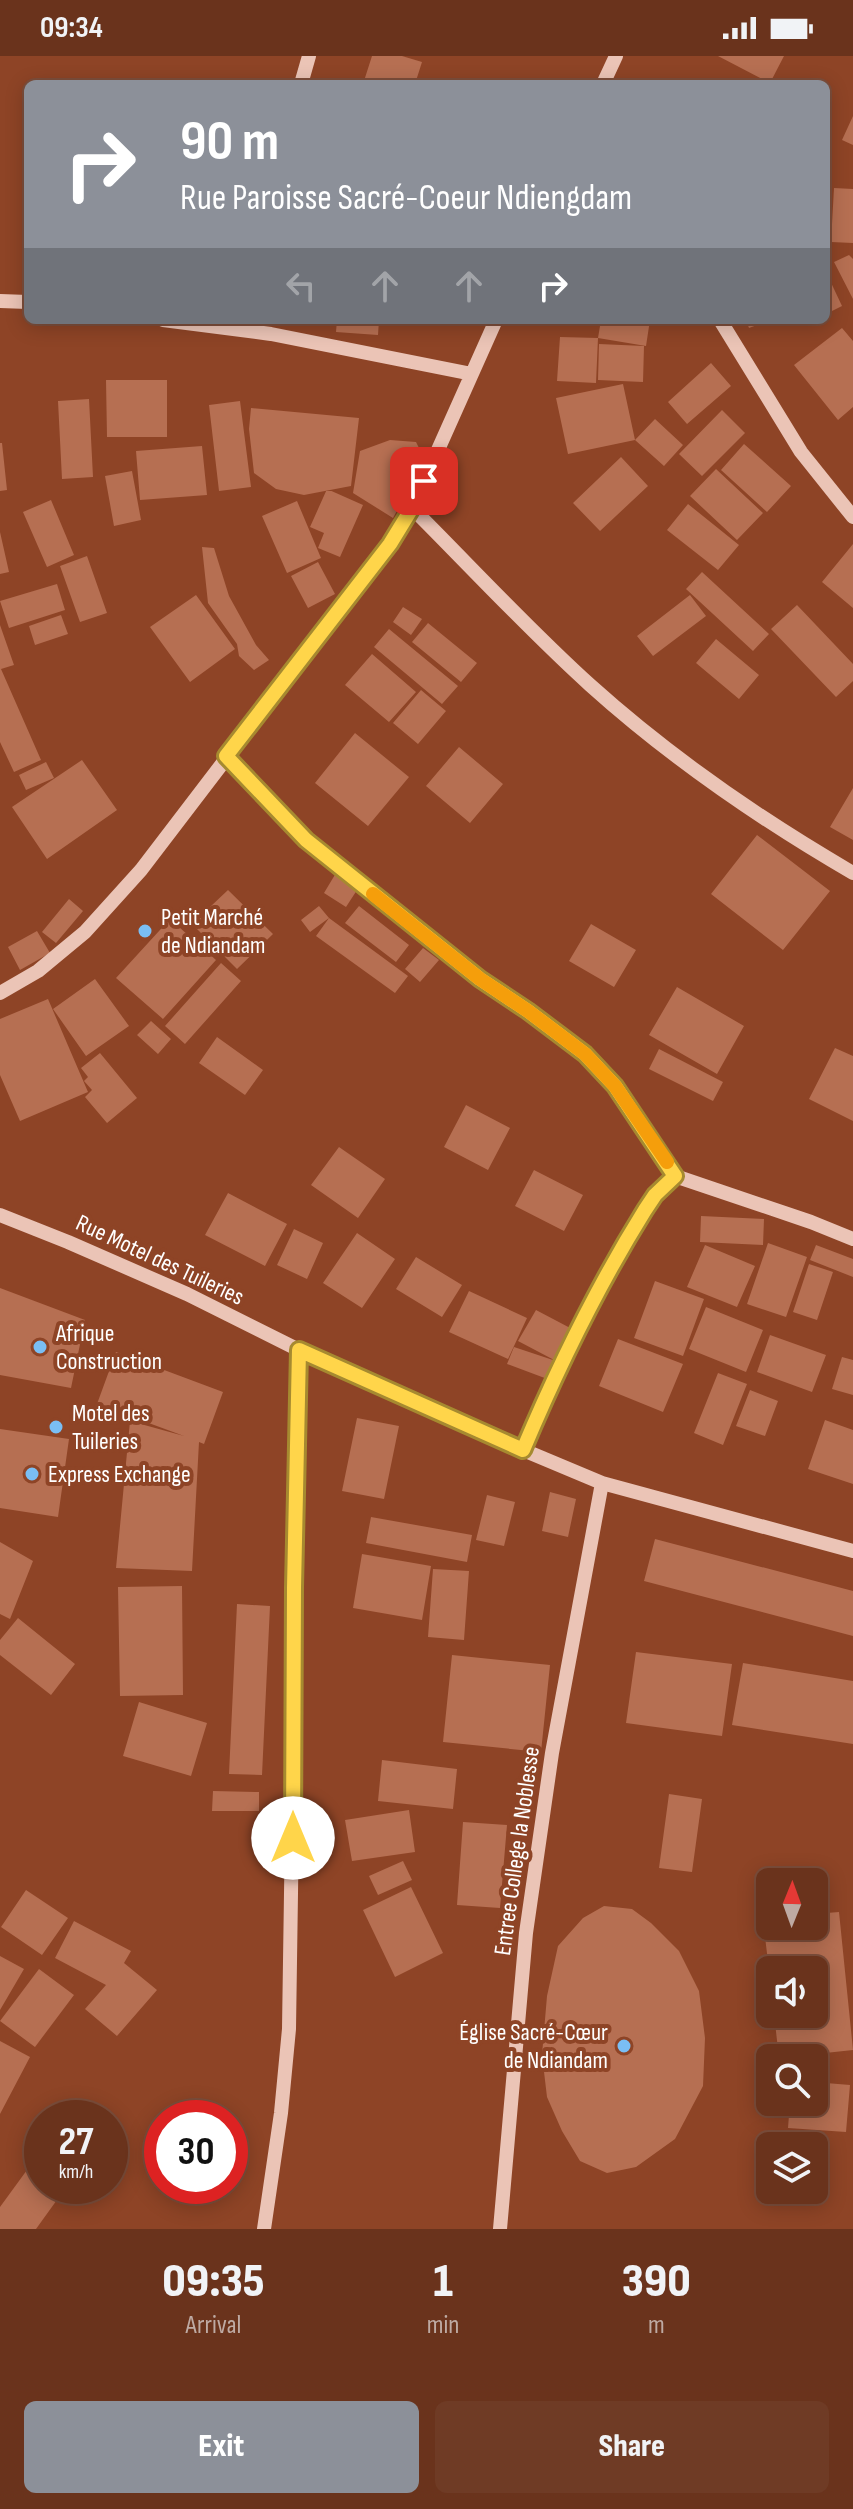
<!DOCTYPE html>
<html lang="en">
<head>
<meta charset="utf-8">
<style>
  body { margin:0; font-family:"Sofia Sans Condensed",sans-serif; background:#6f3b25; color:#f1f3f6; height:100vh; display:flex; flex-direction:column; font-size:30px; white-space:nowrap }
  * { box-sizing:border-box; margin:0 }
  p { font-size:26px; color:#beaaa3 }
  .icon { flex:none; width:44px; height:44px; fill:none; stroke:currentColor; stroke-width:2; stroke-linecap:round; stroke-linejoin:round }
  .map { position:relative; height:2173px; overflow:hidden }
  .details { display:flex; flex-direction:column; background:#6a331c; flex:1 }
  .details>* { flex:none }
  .guide { position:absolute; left:24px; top:24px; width:806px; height:244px; border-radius:12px; box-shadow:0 4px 20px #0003,0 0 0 2px #7d4e3b; background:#8c9099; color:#fff; overflow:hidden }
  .needle { width:52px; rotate:1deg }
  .controls { position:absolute; left:756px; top:1812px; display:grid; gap:16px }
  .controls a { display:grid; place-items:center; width:72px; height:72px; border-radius:12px; background:#6a331c; box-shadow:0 4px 20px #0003,0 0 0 2px #7d4e3b; font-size:40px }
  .speed { position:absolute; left:24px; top:2044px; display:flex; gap:16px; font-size:40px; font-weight:700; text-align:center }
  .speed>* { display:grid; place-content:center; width:104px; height:104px; border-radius:50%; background:#6a331c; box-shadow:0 4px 20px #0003,0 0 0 2px #7d4e3b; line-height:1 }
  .speed small { font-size:20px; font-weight:400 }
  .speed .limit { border:12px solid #d22; background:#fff; color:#111 }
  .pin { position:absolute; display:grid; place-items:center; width:68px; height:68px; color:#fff; margin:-34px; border-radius:16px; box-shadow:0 4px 12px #0006 }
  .me { position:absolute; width:88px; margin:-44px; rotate:0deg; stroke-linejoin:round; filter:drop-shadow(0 0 6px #0008) }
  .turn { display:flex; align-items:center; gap:28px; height:168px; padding:0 24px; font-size:36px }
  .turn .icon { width:104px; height:104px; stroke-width:2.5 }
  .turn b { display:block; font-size:56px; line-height:68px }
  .lanes { display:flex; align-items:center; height:76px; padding:0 24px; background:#0003; justify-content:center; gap:40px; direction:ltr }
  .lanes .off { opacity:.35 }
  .eta { display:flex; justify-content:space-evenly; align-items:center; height:136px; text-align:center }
  .eta b { font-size:48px; font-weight:800; line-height:56px }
  .button { display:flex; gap:16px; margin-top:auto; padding:16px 24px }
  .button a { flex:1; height:92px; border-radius:12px; background:#8c9099; color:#fff; font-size:32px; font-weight:800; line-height:92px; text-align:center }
  .button a+a { background:#6f3b25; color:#f1f3f6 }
  .status { display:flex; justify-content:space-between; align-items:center; height:56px; padding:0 40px; background:#6a331c; direction:ltr }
  .status svg { height:22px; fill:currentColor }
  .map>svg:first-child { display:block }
  .building { fill:#b66f52 }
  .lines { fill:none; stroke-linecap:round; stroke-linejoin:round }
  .minor { stroke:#ebc4b6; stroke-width:14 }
  .route-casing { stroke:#a68a30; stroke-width:20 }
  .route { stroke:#ffd54a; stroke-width:14 }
  .slow { stroke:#f59e0b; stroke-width:14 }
  .poi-dot { fill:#7abef4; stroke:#8e4426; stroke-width:3 }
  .labels { text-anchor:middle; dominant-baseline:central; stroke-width:8; stroke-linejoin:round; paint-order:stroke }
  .poi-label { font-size:24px; fill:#fff; stroke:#8e4426; text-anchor:start }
  .street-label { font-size:24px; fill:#fff; stroke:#8e4426 }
</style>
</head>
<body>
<div class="status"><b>09:34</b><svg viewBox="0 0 49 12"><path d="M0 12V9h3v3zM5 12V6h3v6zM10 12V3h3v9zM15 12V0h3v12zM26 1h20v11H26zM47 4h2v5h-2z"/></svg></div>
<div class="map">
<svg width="853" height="2173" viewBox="0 0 853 2173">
  <rect width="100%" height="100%" fill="#8e4426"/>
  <path class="building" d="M372,0h30l20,6 -7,22h-52z
    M718,0h66l-14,27z
    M853,60v29l-11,-5z
    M834,132l19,1v54l-22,-1z
    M826,154h3l1,47h-4z
    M849,199l4,4v40l-19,-37z
    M826,216l16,34 -16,8z
    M337,264h42l-1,15 -42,-3z
    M601,264h49l-4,26 -48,-8 -2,45 -39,-2 3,-44 38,1z
    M746,264h25l-22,8z
    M842,272l11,13v66l-15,13 -44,-55z
    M599,288l45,2 -1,36 -45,-2z
    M711,307l20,23 -44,38 -19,-22z
    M106,324h61v57h-60z
    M623,328l12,56 -67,14 -12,-56z
    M89,343l4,78 -31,2 -4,-78z
    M240,345l11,86 -32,4 -10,-86z
    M251,352l108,10 -8,68 -47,9 -28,-6 -22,-16 -5,-44z
    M722,354l23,23 -43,43 -23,-22z
    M655,363l28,26 -19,21 -29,-26z
    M390,384l26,2 9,18 -32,58 -40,-25 7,-42z
    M0,387h2l5,47 -7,1z
    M744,388l47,42 -24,26 -46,-42z
    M202,390l5,49 -67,5 -4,-49z
    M621,401l27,29 -48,45 -27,-28z
    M716,413l47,44 -26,27 -47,-44z
    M132,415l9,49 -27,6 -9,-50z
    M327,433l36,16 -23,52 -22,-9 6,-15 -14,-6z
    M51,444l23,55 -27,12 -24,-55z
    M297,445l24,57 -34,15 -25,-57z
    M688,448l51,41 -21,25 -51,-40z
    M0,476l9,40 -9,2z
    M853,488v64l-31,-26z
    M202,491l12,1 15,48 27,49 13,15 -15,10 -15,-14 -2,-12 -29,-41z
    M87,500l20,57 -27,9 -20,-56z
    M318,506l17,32 -27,14 -17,-32z
    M702,516l67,62 -16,17 -67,-62z
    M57,528l8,26 -56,18 -9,-27z
    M196,539l39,54 -45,33 -40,-55z
    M690,539l16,21 -53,40 -16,-20z
    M797,549l56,59v17l-17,16 -65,-68z
    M403,551l19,12 -11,16 -18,-13z
    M61,559l7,19 -33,11 -6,-19z
    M428,567l49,40 -16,19 -49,-40z
    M0,569l14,40 -13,4 40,91 -27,12 -14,-30z
    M389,573l69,57 -16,18 -68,-57z
    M716,583l43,36 -20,24 -43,-36z
    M372,598l44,38 -27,30 -44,-37z
    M421,634l25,21 -28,33 -25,-21z
    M355,677l54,44 -41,49 -53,-43z
    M459,691l44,37 -33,39 -44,-37z
    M82,704l35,50 -70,49 -35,-52z
    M46,706l8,16 -28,12 -7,-15z
    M853,732v52l-23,-13z
    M757,779l73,56 -47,59 -72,-56z
    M336,817l23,14 -13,20 -22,-14z
    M228,834l45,44 -36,35 -45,-45z
    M69,843l14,12 -27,32 -14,-11z
    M319,850l10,12 -19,14 -9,-12z
    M359,850l50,39 -13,17 -51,-39z
    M329,862l79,58 -13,17 -79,-57z
    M170,863l46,41 -53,59 -47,-41z
    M591,868l45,26 -22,37 -45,-26z
    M37,875l13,22 -30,17 -12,-23z
    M423,892l16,12 -19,22 -15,-13z
    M221,907l20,18 -56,63 -20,-18z
    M95,923l34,47 -43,30 -33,-47z
    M677,931l67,39 -27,48 -68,-39z
    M48,943l40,93 -68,29 -20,-46v-56z
    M151,965l20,18 -13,15 -21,-19z
    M217,981l46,33 -18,25 -46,-32z
    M835,992l18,8v65l-44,-22z
    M659,993l64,33 -10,19 -64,-32z
    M100,997l37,45 -30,25 -22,-26 7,-7 -8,-9 4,-4 -7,-9z
    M466,1049l44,23 -22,42 -44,-23z
    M339,1091l46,32 -27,39 -47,-33z
    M534,1114l49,25 -19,36 -49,-25z
    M228,1137l59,31 -22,42 -60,-31z
    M701,1160l63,3 -1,26 -63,-3z
    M294,1173l29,14 -16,36 -30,-14z
    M357,1177l38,26 -33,49 -39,-25z
    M768,1187l39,14 -21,60 -39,-13z
    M705,1189l50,21 -18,41 -50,-20z
    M816,1189l37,14v18l-43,-17z
    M416,1201l46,28 -20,32 -46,-28z
    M809,1208l24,8 -16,48 -24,-8z
    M655,1225l49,18 -21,57 -49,-18z
    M0,1232l85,32 -14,68 -71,-13z
    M469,1235l58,27 -19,41 -59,-27z
    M706,1251l57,23 -17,42 -57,-23z
    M536,1254l38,20 -24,50 -43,-16 7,-17 42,14 -38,-20z
    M770,1279l56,20 -14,37 -55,-20z
    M618,1283l65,25 -20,48 -64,-26z
    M116,1296l107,40 -19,52 -5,-2 -7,129 -76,-3 14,-147 54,15 -87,-32z
    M842,1301l11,3v35l-21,-6z
    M718,1317l29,11 -24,61 -29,-12z
    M750,1334l28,11 -13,35 -29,-10z
    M357,1362l42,8 -15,73 -42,-8z
    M825,1364l28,10v54l-45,-15z
    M0,1373l69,10 -11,78 -58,-9z
    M550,1436l26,7 -8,38 -26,-6z
    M487,1439l28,7 -11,44 -28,-6z
    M371,1461l101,18 -5,27 -101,-19z
    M655,1483l198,52v45l-209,-55z
    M0,1486l33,19 -23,58 -10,-5z
    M362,1498l69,12 -9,54 -69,-12z
    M433,1513l36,2 -5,69 -36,-3z
    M182,1530l1,109 -63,1 -2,-109z
    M237,1548l33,2 -8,169 -33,-1z
    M18,1562l57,46 -24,31 -51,-40v-15z
    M636,1596l96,12 -10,72 -96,-13z
    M452,1599l98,10 -9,87 -98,-10z
    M743,1607l110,18v63l-121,-19z
    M139,1646l68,21 -16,53 -68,-20z
    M382,1704l75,9 -4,40 -75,-8z
    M213,1735l46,1v19h-47z
    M669,1738l33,5 -10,73 -33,-4z
    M409,1754l6,42 -63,9 -7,-41z
    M463,1766l44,3 -7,83 -43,-3z
    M403,1805l9,19 -34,15 -9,-19z
    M411,1831l32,66 -48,24 -32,-67z
    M26,1834l42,28 -26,37 -41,-28z
    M604,1850l28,3 19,14 28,28 20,40 6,47 -2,48 -28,53 -39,28 -29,6 -27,-12 -18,-30 -15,-34 -5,-42 5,-59 11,-50 25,-28z
    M839,1856l14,138 -74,8 -5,-44h40v-44h-45l-6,-50 7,-1v7h44v-12z
    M74,1865l57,30 -7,12 33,27 -40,46 -32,-27 21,-24 -51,-27z
    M0,1900l24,13 -24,41z
    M39,1913l35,26 -39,52 -35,-26z
    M0,1985l30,16 -30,57z
    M814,2026l36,3 -4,47 -58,-4 2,-26h24z
    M35,2103l7,4v23h25l-31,43h-36v-22z"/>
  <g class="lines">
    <path class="minor" d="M301,28l8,-28
      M603,28l13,-28
      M0,245l28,1
      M163,264l108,14 201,40
      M720,264l81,132 52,65
      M412,452c59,59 116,121 178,177 80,72 170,134 263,188
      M226,700l80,84 174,139 48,32 57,43 30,32 60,90 136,46 42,17
      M0,937l38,-22 47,-39 56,-62 249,-326 22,-36 84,-188
      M0,1159l68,27 119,52 112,56 167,76 136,57 251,68
      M523,1394c35,-83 74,-163 122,-240l10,-15 20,-19
      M264,2173l17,-116 8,-84 10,-679
      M500,2173l26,-296 26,-180 50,-270"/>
  </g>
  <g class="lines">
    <g class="route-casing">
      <path id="route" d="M293,1782l1,-250 5,-238 224,100c35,-83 74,-163 122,-240l10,-15 20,-19 -60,-90 -30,-32 -57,-43 -48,-32 -174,-139 -80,-84 164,-212 22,-36 12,-27"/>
    </g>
    <use href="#route" class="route"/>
    <path class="slow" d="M373,838l107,85 48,32 57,43 30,32 52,76"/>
  </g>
  <g class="poi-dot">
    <circle cx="145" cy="875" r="8"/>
    <circle cx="40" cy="1291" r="8"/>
    <circle cx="56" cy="1371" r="8"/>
    <circle cx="32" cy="1418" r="8"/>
    <circle cx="624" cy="1990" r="8"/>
  </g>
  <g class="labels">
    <g class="poi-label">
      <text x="161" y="861">Petit Marché<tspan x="161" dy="28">de Ndiandam</tspan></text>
      <text x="56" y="1277">Afrique<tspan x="56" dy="28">Construction</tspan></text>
      <text x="72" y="1357">Motel des<tspan x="72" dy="28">Tuileries</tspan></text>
      <text x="48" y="1418">Express Exchange</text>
      <text x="608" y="1976" text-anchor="end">Église Sacré-Cœur<tspan x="608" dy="28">de Ndiandam</tspan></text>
    </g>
    <g class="street-label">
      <text transform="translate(160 1204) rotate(25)">Rue Motel des Tuileries</text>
      <text transform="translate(517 1795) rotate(-82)">Entree College la Noblesse</text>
    </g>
  </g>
</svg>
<div class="controls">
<a><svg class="needle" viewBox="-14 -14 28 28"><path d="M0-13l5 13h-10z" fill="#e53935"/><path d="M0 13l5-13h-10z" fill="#beaaa3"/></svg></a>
<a><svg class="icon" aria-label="sound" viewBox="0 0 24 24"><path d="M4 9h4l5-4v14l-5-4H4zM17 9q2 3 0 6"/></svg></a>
<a><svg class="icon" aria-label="search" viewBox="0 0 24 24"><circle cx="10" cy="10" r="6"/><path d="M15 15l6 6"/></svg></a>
<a><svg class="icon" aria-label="layers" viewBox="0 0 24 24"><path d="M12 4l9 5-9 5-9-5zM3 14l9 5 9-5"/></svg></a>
</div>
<div class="speed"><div>27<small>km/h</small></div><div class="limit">30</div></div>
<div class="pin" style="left:424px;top:425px;background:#d93025"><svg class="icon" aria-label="arrive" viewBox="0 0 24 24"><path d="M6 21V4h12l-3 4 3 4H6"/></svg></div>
<svg class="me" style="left:293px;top:1782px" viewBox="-20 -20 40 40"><circle r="19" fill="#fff"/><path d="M0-13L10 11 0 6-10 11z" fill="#ffd54a"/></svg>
<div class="guide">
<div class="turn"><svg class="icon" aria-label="right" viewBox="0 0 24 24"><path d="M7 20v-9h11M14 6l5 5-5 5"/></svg><div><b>90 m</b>Rue Paroisse Sacré-Coeur Ndiengdam</div></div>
<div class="lanes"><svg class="icon off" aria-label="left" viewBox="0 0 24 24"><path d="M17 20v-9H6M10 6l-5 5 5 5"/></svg><svg class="icon off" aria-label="ahead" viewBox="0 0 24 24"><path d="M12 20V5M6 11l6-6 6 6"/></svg><svg class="icon off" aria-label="ahead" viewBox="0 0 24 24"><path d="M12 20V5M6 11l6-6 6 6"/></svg><svg class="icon" aria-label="right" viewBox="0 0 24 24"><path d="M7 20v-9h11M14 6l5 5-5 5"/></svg></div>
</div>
</div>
<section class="details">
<div class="eta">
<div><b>09:35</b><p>Arrival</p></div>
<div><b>1</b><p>min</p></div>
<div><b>390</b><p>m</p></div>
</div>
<div class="button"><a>Exit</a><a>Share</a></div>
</section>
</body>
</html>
